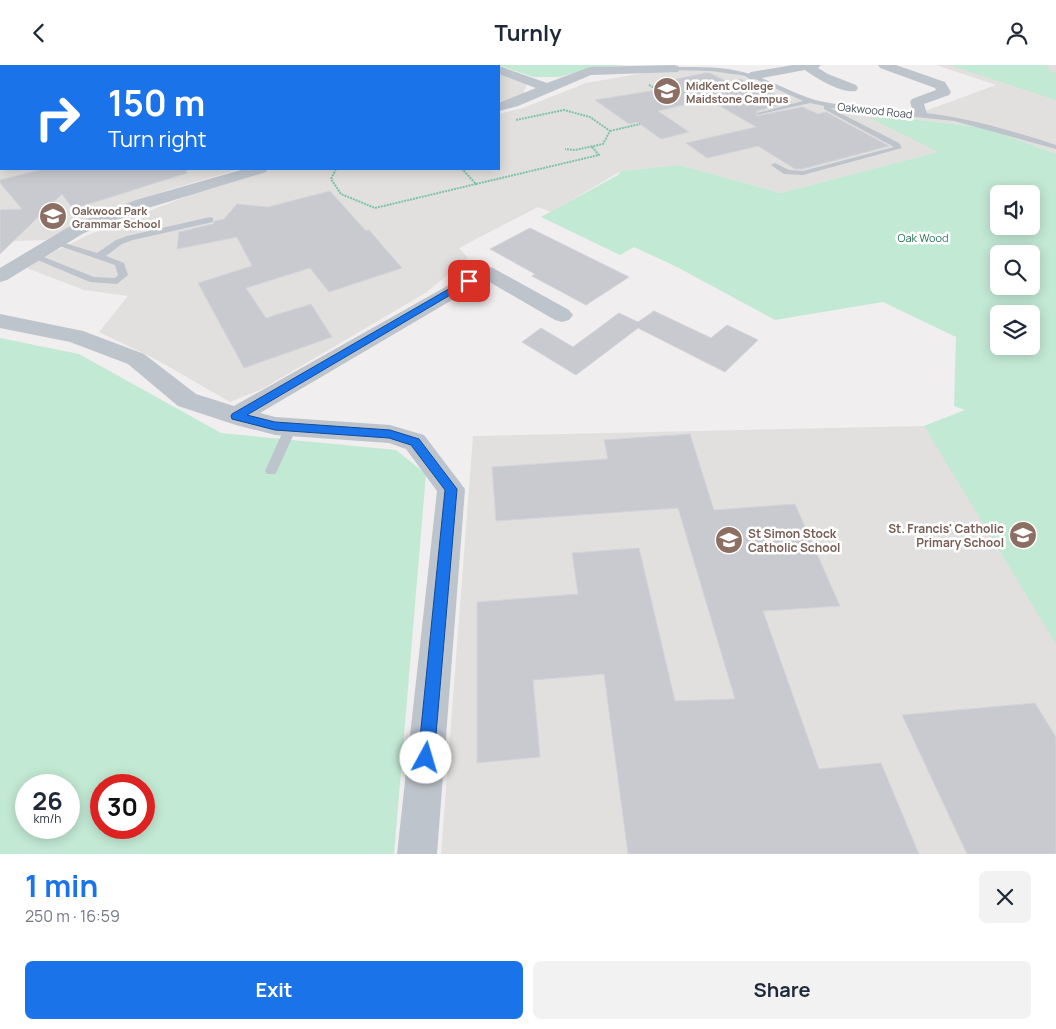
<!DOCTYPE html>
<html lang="en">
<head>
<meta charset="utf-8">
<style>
  body { margin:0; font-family:Manrope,sans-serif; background:#f2f2f3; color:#1f2937; height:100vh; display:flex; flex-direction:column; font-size:19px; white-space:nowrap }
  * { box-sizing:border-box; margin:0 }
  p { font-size:16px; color:#747a83 }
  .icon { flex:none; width:28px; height:28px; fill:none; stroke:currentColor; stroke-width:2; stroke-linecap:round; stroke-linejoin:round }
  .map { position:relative; height:789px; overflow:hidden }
  .side { display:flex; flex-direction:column; background:#fff; flex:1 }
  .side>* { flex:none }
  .top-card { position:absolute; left:0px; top:0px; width:500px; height:105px; box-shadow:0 2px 12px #0003; background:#1a73e8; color:#fff; overflow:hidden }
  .buttons { position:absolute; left:990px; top:120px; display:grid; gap:10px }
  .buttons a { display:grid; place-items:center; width:50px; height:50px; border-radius:8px; background:#fff; box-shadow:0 2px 12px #0003; font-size:25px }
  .speed { position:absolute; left:15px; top:709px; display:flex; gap:10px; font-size:25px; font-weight:700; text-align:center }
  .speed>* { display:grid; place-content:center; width:65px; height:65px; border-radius:50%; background:#fff; box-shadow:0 2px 12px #0003; line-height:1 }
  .speed small { font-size:12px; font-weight:400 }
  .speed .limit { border:8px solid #d22; background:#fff; color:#111 }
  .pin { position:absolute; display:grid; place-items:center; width:42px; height:42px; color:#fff; margin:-21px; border-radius:10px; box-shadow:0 2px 8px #0006 }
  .me { position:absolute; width:55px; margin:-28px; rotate:6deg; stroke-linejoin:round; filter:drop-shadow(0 0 4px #0008) }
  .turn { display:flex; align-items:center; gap:18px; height:105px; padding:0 25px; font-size:22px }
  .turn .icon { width:65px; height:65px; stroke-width:2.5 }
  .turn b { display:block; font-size:35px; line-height:42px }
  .round { display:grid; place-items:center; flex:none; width:52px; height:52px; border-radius:8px; background:#f2f2f3 }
  .head { display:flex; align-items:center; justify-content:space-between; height:85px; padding:0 25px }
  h1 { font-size:30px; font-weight:700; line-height:38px; color:#1a73e8 }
  .button { display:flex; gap:10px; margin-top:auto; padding:10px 25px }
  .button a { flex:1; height:58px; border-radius:8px; background:#1a73e8; color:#fff; font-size:20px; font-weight:700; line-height:58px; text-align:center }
  .button a+a { background:#f2f2f3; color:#1f2937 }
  header { display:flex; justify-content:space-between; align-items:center; height:65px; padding:0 25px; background:#fff; font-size:22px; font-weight:700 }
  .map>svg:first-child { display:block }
  .education { fill:#e1e0df; fill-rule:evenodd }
  .green { fill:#c2e9d4; fill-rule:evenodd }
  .building { fill:#c9cad0; stroke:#d3d4d9 }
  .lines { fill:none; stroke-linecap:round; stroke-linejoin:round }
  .path { stroke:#7ec3a7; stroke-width:2; stroke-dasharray:2 1; stroke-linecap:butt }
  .service { fill:#bec4cb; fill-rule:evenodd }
  .minor { fill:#bec4cb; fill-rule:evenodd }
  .route { fill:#1a73e8; stroke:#114b97 }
  .labels { text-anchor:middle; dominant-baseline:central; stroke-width:5; stroke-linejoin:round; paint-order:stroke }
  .far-education-label { font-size:11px; font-weight:bold; fill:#785e54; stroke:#fff; text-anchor:start }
  .far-street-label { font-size:11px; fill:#485059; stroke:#fff }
  .far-park-label { font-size:11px; fill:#227151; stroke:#fff }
  .education-label { font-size:12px; font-weight:bold; fill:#785e54; stroke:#fff; text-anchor:end }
</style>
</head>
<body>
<header><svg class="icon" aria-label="back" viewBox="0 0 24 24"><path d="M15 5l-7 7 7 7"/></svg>Turnly<svg class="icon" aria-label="person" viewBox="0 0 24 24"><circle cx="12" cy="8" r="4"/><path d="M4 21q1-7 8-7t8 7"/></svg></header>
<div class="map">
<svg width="1056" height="789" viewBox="0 0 1056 789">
  <rect width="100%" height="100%" fill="#f0eeee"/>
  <path class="education" d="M936,0h120v89l-69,-26 -85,-10h-30l67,34 -158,41 -102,-28 -58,6 -70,41 -13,-5 -79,41 9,10 -41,34 -165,97 -32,13 -73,-42 -58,-28 29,-36 -44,-6 -60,-23 64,-32 140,-55 47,-11h224v-55l24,-6 63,-25 64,-11 67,-4 102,33 40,7 69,2 68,-25z
    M499,9l28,10 -5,12 -23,8z
    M0,99l1,5h239l-75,22 -119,49 -33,1 -13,6z
    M1056,196v593h-615l32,-418 451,-10 56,-21 11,-109 40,-10zM999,249h32v32h-32z"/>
  <path class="green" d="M498,0h129l-34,3 -34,9h-26z
    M949,0h97l6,7 4,1v27z
    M870,53h32l85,10 69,26v490l-132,-218 41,-16 -11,-4 2,-69 -73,-35 -108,18 -98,-53 -43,-20 -14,8 -79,-38 77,-42 3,-4 58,-6 102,28 157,-41zM999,129h32v32h-32zM999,189h32v32h-32zM999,249h32v32h-32z
    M0,273l79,16 142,79 175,17 30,24 -32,380h-394zM26,720h43v42h-43zM101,720h43v42h-43z"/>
  <path class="building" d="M705,8h5l20,10 10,-4 52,23 -35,9 -1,5 46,-9 16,7 8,-2 63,34 -87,23h-7l-37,-23 -51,12 -21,-15 70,-16 -48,-28 -50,12 31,21 -28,7 -24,-17 -8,2 -34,-24 86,-14 -9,-6z
    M44,104h142l1,4 -114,36 -11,-15 -62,60v-44l22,-1 -22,-26v-3z
    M330,126l36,40 3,-1 33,38 -73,24 -19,-24 -64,20 20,30 45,-14 21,33 -88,31 -46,-85 54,-17 -15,-29 -60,12 2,-17 34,-8 2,-3 9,-2 13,-15 31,3z
    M530,163l99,49 -43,28 -54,-29 3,-2 -45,-25z
    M654,246l57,27 16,-13 31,15 -33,32 -87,-44 -62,47 -54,-33 19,-14 32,19 46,-34 19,9z
    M690,369l24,76 81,-6 45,102 -77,5 56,158 62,-6 38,91h-291l-24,-180 -71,6 7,77 -63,6v-161l101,-8 -6,-41 67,-5 36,153 60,-2 -57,-191 -182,13 -4,-54 116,-8 -4,-19z
    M1035,638l21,34v117h-89l-65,-139z"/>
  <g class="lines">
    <path class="path" d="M649,20l22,11
      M516,55l48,-10 26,7 20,14 -7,13 -28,6 -10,-1
      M610,66l30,-7
      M336,104l-5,10 10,15 34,14 101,-24 -14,-15
      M476,119l123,-29 -7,-8"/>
    <path class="service" d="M674,2c26,0 54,-1 79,8 25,8 46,22 71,27 36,8 74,7 110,12 42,6 82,18 122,31v4l-102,-28 -124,-13 69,35 3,5 -99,27 -19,-1 -13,-9 4,-2 14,7 14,1 91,-24 -70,-38v-3l-14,-3 -53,12v-2l46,-12 -48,-22 -15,-4 -29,-4 -39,-1z
      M210,152l3,1v4l-80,18 -11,4 -16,12 18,7 4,12 -11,9 -27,-2 -62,-26 5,-3 3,1 58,23 21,1 3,-3 -3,-10 -64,-22 4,-3 42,13 19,-13 11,-4z
      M291,358l6,4 -20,44 -2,3h-8l-2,-3 20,-44z"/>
    <path class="minor" d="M674,0l4,1 2,3 -2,3 -87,3 -73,31 -19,5v-8l37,-15 -37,-14v-8l48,17 43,-16z
      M793,0h28l-3,3 10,6 28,11 2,3 -2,3c-14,3 -40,-13 -51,-21l-54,10 -6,-4 6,-4z
      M878,0h18l49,17 6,10 -2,3 -25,9 3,10 -2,3h-10l-5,-15 2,-3 24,-9 -1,-2 -55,-20z
      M0,15h1v8h-1z
      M1,90v10l-1,1v-10z
      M244,104h24l-2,3 -118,36 -64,25 -77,47 -7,2v-14l72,-43 64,-25z
      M486,201l7,2 76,42 4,5 -4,5 -7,2 -7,-2 -69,-40 -226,133 15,4 115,8 34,10 41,54 -28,365h-40l40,-363 -31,-42 -17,-6 -114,-8 -39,-10 -58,-19 -50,-42 -58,-22 -70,-14v-14l83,17 61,23 52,40 38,12 245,-138z"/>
  </g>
  <path class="route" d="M466,214l8,2 -227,134 28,7 115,8 29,9 38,50 -23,269 -3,6 -5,2 -6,-2 -2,-6 27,-268 -34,-45 -22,-7 -114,-8 -43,-11 -1,-3 1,-2z"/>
  <defs>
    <g id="university-disc" transform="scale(1.4375)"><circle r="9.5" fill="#8d6e63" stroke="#fff"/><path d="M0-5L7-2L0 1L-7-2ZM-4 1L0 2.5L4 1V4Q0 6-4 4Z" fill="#fff"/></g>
    <g id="school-disc" transform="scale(1.4375)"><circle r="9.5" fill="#8d6e63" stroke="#fff"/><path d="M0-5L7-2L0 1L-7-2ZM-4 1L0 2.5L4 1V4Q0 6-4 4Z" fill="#fff"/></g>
  </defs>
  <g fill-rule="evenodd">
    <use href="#university-disc" x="667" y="26"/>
    <use href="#school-disc" x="53" y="151"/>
    <use href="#school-disc" x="1023" y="470"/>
    <use href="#school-disc" x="729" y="475"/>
  </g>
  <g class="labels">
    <g class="far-education-label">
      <text x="686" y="20">MidKent College<tspan x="686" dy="13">Maidstone Campus</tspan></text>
      <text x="72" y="145">Oakwood Park<tspan x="72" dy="13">Grammar School</tspan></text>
    </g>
    <g class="far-street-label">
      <text transform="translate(875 45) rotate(6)">Oakwood Road</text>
    </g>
    <g class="far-park-label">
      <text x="923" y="172">Oak Wood</text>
    </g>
    <g class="education-label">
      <text x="1004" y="463">St. Francis' Catholic<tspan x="1004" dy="14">Primary School</tspan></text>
      <text x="748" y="468" text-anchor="start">St Simon Stock<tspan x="748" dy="14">Catholic School</tspan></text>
    </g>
  </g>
</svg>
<div class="buttons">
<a><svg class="icon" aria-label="sound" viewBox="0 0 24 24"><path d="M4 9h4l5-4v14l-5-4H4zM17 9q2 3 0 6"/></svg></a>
<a><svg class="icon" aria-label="search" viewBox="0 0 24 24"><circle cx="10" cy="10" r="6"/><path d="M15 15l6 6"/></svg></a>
<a><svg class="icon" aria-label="layers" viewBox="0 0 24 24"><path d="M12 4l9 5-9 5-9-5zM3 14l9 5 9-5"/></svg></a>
</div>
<div class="speed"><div>26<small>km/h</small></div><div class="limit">30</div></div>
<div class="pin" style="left:469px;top:216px;background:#d93025"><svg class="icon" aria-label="arrive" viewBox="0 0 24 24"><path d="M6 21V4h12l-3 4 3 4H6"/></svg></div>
<svg class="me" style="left:426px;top:693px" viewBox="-20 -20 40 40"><circle r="19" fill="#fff"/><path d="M0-13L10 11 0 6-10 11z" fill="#1a73e8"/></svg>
<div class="top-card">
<div class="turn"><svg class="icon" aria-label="right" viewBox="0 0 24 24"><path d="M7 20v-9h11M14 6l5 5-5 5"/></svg><div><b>150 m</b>Turn right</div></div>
</div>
</div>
<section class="side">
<div class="head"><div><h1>1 min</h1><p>250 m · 16:59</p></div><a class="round"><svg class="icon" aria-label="close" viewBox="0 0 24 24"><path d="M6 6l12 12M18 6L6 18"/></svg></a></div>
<div class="button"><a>Exit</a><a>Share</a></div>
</section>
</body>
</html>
